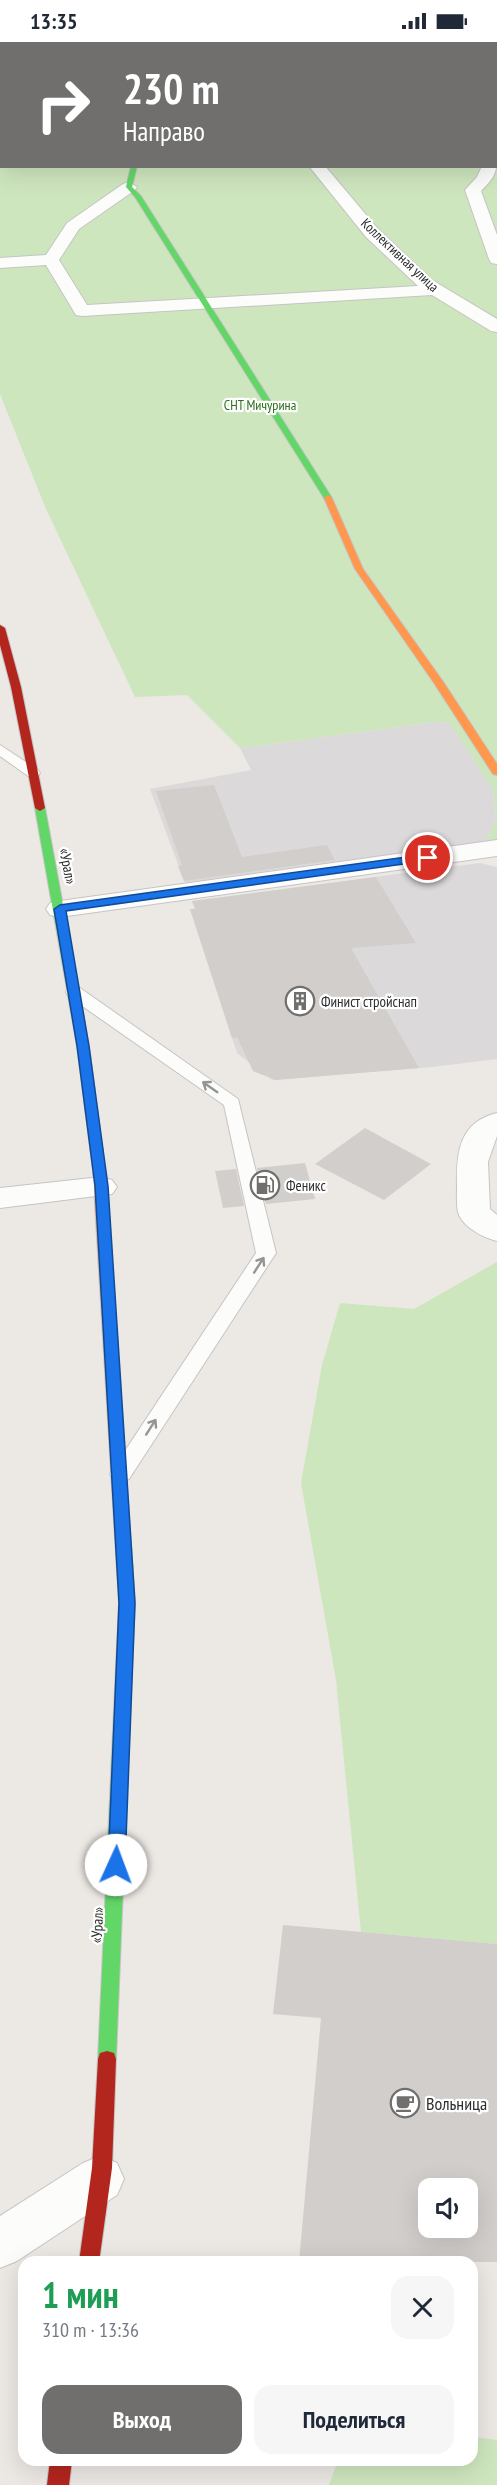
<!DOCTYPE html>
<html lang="ru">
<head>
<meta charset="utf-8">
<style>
  body { margin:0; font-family:"PT Sans Narrow",sans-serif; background:#f6f6f7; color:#1f2937; height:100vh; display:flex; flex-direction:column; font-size:22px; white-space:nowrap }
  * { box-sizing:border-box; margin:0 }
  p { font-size:20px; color:#747a83 }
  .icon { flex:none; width:33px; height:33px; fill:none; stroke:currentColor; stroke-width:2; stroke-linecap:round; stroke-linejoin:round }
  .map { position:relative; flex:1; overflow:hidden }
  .side { position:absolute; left:18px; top:2214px; width:460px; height:210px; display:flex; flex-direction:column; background:#fff; border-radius:18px; box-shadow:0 6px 24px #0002 }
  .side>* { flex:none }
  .hud { position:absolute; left:0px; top:0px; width:498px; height:126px; box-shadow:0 6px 24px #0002; background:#706f6e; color:#fff; overflow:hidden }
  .buttons { position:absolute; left:418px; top:2136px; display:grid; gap:12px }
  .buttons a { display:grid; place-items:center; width:60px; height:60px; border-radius:12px; background:#fff; box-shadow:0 6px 24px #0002; font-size:30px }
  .pin { position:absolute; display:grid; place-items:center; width:51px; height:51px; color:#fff; margin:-26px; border:3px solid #fff; border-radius:50%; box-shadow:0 2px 6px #0007 }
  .me { position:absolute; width:66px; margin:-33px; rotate:2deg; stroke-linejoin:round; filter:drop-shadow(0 0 4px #0008) }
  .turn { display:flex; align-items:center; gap:21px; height:126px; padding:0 24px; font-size:27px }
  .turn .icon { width:78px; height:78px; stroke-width:2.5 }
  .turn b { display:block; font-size:42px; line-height:51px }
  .round { display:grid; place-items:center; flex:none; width:63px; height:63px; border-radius:18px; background:#f6f6f7 }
  .headline { display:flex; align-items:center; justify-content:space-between; height:102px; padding:0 24px }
  h1 { font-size:36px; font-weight:700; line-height:45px; color:#1e9e55 }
  .button { display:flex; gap:12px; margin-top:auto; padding:12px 24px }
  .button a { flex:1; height:69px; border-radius:18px; background:#706f6e; color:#fff; font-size:24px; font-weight:700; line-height:69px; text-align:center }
  .button a+a { background:#f6f6f7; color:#1f2937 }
  .status { display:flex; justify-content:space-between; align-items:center; height:42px; padding:0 30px; background:#fff; direction:ltr }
  .status svg { height:16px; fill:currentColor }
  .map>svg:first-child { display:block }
  .industrial { fill:#dcd9db }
  .green { fill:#cee6be }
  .building { fill:#d1cecb; fill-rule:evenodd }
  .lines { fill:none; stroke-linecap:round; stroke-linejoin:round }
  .lane-casing { stroke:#c5c4c5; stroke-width:2 }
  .street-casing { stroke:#c5c4c5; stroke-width:2 }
  .fast-casing { stroke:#c5c4c5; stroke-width:2 }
  .slow-casing { stroke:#c5c4c5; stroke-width:2 }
  .jam-casing { stroke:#c5c4c5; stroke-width:2 }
  .lane { fill:#fcfcfb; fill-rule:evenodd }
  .street { fill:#fcfcfb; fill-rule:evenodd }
  .fast { fill:#63d668; fill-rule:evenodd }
  .slow { fill:#ff974d; fill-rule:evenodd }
  .jam { fill:#b3261e; fill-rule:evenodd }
  .oneway { stroke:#959594 }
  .route { fill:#1a73e8; stroke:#114b97; stroke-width:1.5 }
  .labels { text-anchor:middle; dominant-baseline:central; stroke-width:4.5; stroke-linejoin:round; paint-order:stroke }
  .far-street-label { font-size:14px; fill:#2e2e2e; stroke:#fff }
  .far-park-label { font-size:14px; fill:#2c6e1b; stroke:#fff }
  .street-label { font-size:15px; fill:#2e2e2e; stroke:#fff }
  .poi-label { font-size:15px; fill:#2e2e2e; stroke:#fff; text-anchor:start }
  .near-poi-label { font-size:18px; fill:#2e2e2e; stroke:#fff; text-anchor:start }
</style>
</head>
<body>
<div class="status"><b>13:35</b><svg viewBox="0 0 49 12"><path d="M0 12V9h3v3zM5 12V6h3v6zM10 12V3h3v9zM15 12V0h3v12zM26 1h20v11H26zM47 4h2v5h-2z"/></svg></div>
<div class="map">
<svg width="497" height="2443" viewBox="0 0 497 2443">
  <rect width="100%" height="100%" fill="#ece8e4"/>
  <path class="industrial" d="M435,680l15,1 43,67 3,29 -10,22 -301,42 -35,-94 101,-19 -11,-22z
    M480,821l17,4v192l-65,8 -160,13 -35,-27 -47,-144 36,-3 -2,-9z"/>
  <path class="green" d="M0,0h497v811l-11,-12 10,-22 -3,-29 -43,-67 -15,-1 -195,26 -53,-53 -52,2 -89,-188 -46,-115v-232l2,4h494v-122h-494l-2,79z
    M497,1220v682l-136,-12 -25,-252 -35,-197 21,-118 18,-62 74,6z
    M473,2395l24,3v45h-168l9,-25h134z"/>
  <path class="building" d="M214,743l28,72 85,-12 8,15 -151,21 -6,-15 4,-1 -26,-74z
    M376,835l40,66 -65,5 68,120 -143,12 -23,-9 -16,-34 -5,1 -42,-129h5l-3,-8z
    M365,1086l66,36 -47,36 -69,-36z
    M305,1121l10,36 -49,5 -9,-36z
    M236,1127l8,37 -21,2 -8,-37z
    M283,1883l214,19v318h-198l22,-244 -48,-4zM429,2146h39v40h-39z"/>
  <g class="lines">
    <g class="lane-casing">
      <path id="lane" d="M0,703l38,25 2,3 -2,3h-10l-28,-20z
        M74,945l6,1 158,111 38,154 -147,226 -8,3 -8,-3 -3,-5 3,-5 143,-216 -32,-148 -156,-109 -2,-4 2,-4z"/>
    </g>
    <g class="street-casing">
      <path id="street" d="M48,0h14l1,2h-14z
        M226,0h14v2h-14z
        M343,0h14l-15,2z
        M496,90h1v8h-1z
        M496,122c1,11 -7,19 -15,27l16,44v29l-6,-1 -2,-4 -24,-69 12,-13 5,-11h14z
        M309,124h16l53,63 54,51 65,39v13l-6,-1 -59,-36 -350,21 -6,-1 -30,-50 -46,3v-10l46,-3 21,-32 56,-39 6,-2 8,5 -2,3 -56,39 -20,31 28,45 331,-19 -52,-49z
        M497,798v16l-437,61 -10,-2 -4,-6 4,-6 10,-2z
        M497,1071v23l-9,26 2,47 7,6v26c-13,-3 -32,-13 -38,-26 -3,-7 -2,-20 -2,-28 -1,-34 2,-65 40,-74z
        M101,1135l11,3 5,7 -5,7 -112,14v-20z
        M100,2114l17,7 7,16 -7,16 -100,66 -17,7v-52l83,-53z"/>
    </g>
    <g class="fast-casing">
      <path id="fast" d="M131,124h6l-5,21 9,9 191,302 -1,2 -7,-2 -189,-301 -9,-10z
        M40,763l5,3 44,238 16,124 -6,4 -6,-4 -16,-124 -42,-238z
        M124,1618l6,2 2,4 -16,393 -2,6 -7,2 -7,-2 -2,-6 18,-393 2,-4z"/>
    </g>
    <g class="slow-casing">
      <path id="slow" d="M328,453l4,3 31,71 81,114 53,81v11l-4,-1 -59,-91 -79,-114 -31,-71z
        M99,1124l6,4 30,433 -3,63 -2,4 -6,2 -6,-2 -2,-4 3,-63 -26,-433z"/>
    </g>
    <g class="jam-casing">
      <path id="jam" d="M0,583l5,3 16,59 24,121 -5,3 -5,-3 -24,-121 -11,-42z
        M107,2009l7,2 2,6 -4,109 -13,94h-20l13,-94 6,-109 2,-6z
        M50,2418h22l-3,25h-22z"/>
    </g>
    <use href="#lane" class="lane"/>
    <use href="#street" class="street"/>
    <use href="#fast" class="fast"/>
    <use href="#slow" class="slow"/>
    <use href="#jam" class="jam"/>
  </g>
  <defs><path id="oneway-shaft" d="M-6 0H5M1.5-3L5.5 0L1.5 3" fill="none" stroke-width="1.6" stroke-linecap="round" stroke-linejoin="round" transform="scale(1.5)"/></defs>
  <g class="oneway">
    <use href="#oneway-shaft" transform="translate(210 1045) rotate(-145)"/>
    <use href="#oneway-shaft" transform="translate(259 1223) rotate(-57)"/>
    <use href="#oneway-shaft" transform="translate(151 1385) rotate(-57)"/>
  </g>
  <path class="route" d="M428,812l5,4 -1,2 -366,51 23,135 19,140 27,417 -10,262 -2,5 -7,2 -6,-2 -2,-5 11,-262 -24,-417 -18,-140 -23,-137 6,-4z"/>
  <defs>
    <g id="building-ring" transform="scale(1.5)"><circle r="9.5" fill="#fff" stroke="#706f6e" stroke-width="1.5"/><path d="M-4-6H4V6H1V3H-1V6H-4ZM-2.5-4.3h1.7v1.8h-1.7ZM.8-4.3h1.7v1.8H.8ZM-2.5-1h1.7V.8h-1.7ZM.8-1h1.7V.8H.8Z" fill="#706f6e"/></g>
    <g id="fuel-ring" transform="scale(1.5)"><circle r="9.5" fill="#fff" stroke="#706f6e" stroke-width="1.5"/><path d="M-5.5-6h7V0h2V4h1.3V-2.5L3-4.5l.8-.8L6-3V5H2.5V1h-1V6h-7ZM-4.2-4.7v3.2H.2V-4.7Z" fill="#706f6e"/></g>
    <g id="cafe-ring" transform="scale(1.5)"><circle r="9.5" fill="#fff" stroke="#706f6e" stroke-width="1.5"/><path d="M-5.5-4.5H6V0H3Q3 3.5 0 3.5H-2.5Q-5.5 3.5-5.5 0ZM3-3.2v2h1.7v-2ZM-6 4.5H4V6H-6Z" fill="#706f6e"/></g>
  </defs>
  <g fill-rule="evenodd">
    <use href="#building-ring" x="300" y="959"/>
    <use href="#fuel-ring" x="265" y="1143"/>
    <use href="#cafe-ring" x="405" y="2061"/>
  </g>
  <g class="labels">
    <g class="far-street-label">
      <text transform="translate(400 213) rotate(43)">Коллективная улица</text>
    </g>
    <g class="far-park-label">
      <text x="260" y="363">СНТ Мичурина</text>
    </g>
    <g class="street-label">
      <text transform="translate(68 824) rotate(79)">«Урал»</text>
      <text transform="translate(97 1883) rotate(-87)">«Урал»</text>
    </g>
    <g class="poi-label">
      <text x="321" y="959">Финист стройснап</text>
      <text x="286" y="1143">Феникс</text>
    </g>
    <g class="near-poi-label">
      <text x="426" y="2061">Вольница</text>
    </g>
  </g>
</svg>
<div class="buttons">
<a><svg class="icon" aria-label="sound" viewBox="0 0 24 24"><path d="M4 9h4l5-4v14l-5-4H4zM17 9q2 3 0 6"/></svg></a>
</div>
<div class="pin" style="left:428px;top:816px;background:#d93025"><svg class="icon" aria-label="arrive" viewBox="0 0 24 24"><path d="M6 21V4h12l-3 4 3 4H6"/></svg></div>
<svg class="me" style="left:116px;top:1823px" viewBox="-20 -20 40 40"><circle r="19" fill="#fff"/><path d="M0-13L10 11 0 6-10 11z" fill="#1a73e8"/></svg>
<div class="hud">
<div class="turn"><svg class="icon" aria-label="right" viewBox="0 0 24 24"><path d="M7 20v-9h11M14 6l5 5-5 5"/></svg><div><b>230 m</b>Направо</div></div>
</div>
<section class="side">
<div class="headline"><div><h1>1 мин</h1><p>310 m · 13:36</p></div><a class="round"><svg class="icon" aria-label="close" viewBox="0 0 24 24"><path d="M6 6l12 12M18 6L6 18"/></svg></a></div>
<div class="button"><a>Выход</a><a>Поделиться</a></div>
</section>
</div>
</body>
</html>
